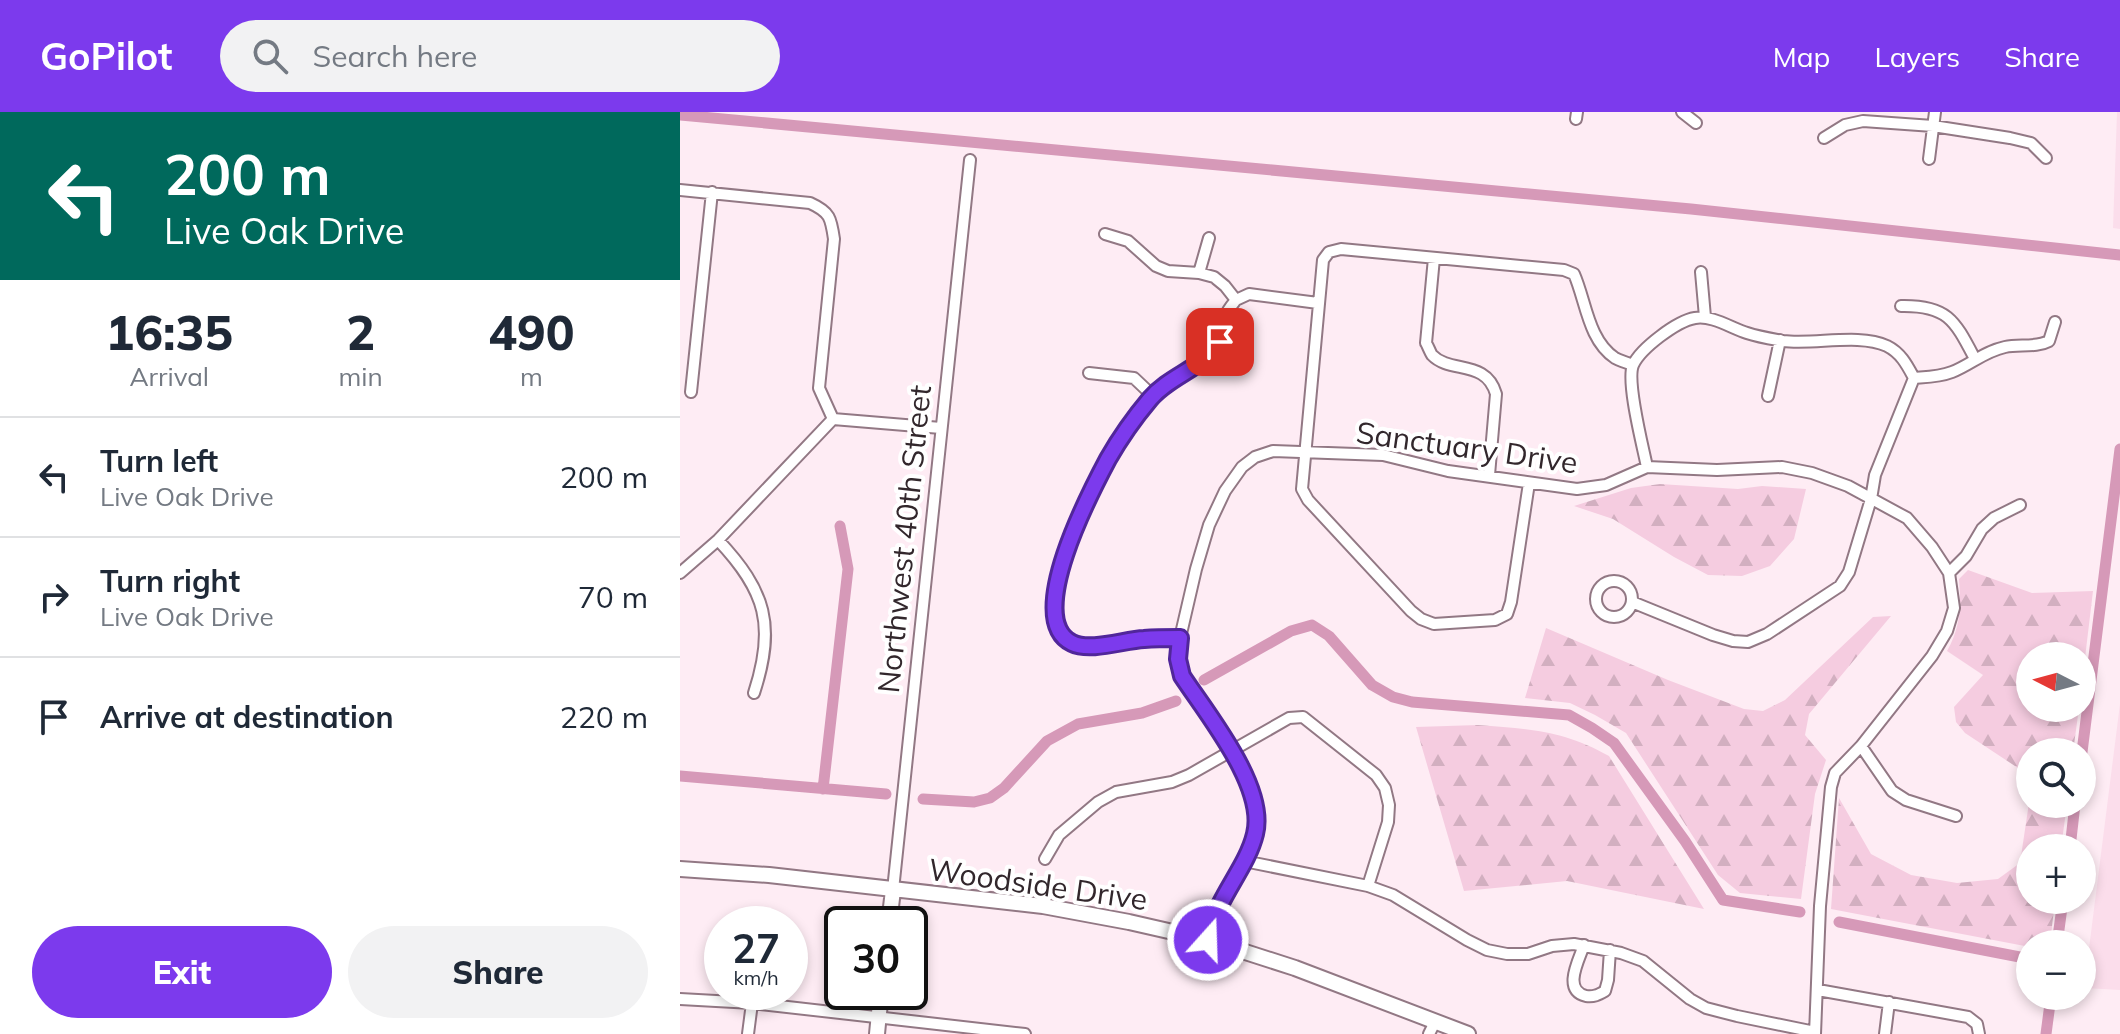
<!DOCTYPE html>
<html lang="en">
<head>
<meta charset="utf-8">
<style>
  body { margin:0; font-family:Mulish,sans-serif; background:#f2f2f3; color:#1f2937; height:100vh; display:flex; flex-direction:column; font-size:30px; white-space:nowrap }
  * { box-sizing:border-box; margin:0 }
  p { font-size:26px; color:#747a83 }
  .icon { flex:none; width:44px; height:44px; fill:none; stroke:currentColor; stroke-width:2; stroke-linecap:round; stroke-linejoin:round }
  .map { position:relative; flex:1; overflow:hidden }
  .panel { display:flex; flex-direction:column; background:#fff; width:680px }
  .panel>* { flex:none }
  .banner { background:#00695c; color:#fff; overflow:hidden }
  .needle { width:52px; rotate:276deg }
  .buttons { position:absolute; left:1336px; top:530px; display:grid; gap:16px }
  .buttons a { display:grid; place-items:center; width:80px; height:80px; border-radius:50%; background:#fff; box-shadow:0 4px 12px #0003; font-size:40px }
  .speed { position:absolute; left:24px; top:794px; display:flex; gap:16px; font-size:40px; font-weight:700; text-align:center }
  .speed>* { display:grid; place-content:center; width:104px; height:104px; border-radius:50%; background:#fff; box-shadow:0 4px 12px #0003; line-height:1 }
  .speed small { font-size:20px; font-weight:400 }
  .speed .limit { border:4px solid #111; border-radius:12px; background:#fff; color:#111 }
  .pin { position:absolute; display:grid; place-items:center; width:68px; height:68px; color:#fff; margin:-34px; border-radius:16px; box-shadow:0 4px 12px #0006 }
  .me { position:absolute; width:88px; margin:-44px; rotate:20deg; stroke-linejoin:round; filter:drop-shadow(0 0 6px #0008) }
  .turn { display:flex; align-items:center; gap:28px; height:168px; padding:0 32px; font-size:36px }
  .turn .icon { width:104px; height:104px; stroke-width:2.5 }
  .turn b { display:block; font-size:56px; line-height:68px }
  .eta { display:flex; justify-content:space-evenly; align-items:center; height:136px; text-align:center }
  .eta b { font-size:48px; font-weight:800; line-height:56px }
  .cta { display:flex; gap:16px; margin-top:auto; padding:16px 32px }
  .cta a { flex:1; height:92px; border-radius:48px; background:#7c3aed; color:#fff; font-size:32px; font-weight:800; line-height:92px; text-align:center }
  .cta a+a { background:#f2f2f3; color:#1f2937 }
  ul { padding:0; list-style:none }
  li { display:flex; align-items:center; gap:24px; height:120px; padding:0 32px; border-top:2px solid #e0e1e3 }
  li div { flex:1 }
  li b { display:block; font-size:30px }
  li em { font-style:normal }
  header { display:flex; align-items:center; gap:48px; box-sizing:border-box; height:112px; padding:0 40px; background:#7c3aed; color:#fff }
  header strong { font-size:38px }
  nav { display:flex; gap:44px; margin-inline-start:auto; font-size:28px }
  .search { width:560px; height:72px; background:#f2f2f3; display:flex; align-items:center; gap:20px; box-sizing:border-box; padding:0 28px; border-radius:44px; color:#747a83; font-size:30px }
  main { display:flex; flex:1; min-height:0 }
  .map>svg:first-child { display:block }
  .built { fill:#fbddeb }
  .forest { fill:url(#forest-firs) }
  .lines { fill:none; stroke-linecap:round; stroke-linejoin:round }
  .canal { stroke:#d699b8; stroke-width:11 }
  .minor-casing { stroke:#927884; stroke-width:14 }
  .tertiary-casing { stroke:#927884; stroke-width:18 }
  .minor { stroke:#fff; stroke-width:10 }
  .tertiary { stroke:#fff; stroke-width:14 }
  .route-casing { stroke:#51269a; stroke-width:20 }
  .route { stroke:#7c3aed; stroke-width:14 }
  .labels { text-anchor:middle; dominant-baseline:central; stroke-width:8; stroke-linejoin:round; paint-order:stroke }
  .street-label { font-size:30px; fill:#32272c; stroke:#fff }
</style>
</head>
<body>
<header>
<strong>GoPilot</strong>
<div class="search"><svg class="icon" aria-label="search" viewBox="0 0 24 24"><circle cx="10" cy="10" r="6"/><path d="M15 15l6 6"/></svg>Search here</div>
<nav><a>Map</a><a>Layers</a><a>Share</a></nav>
</header>
<main>
<section class="panel">
<div class="banner">
<div class="turn"><svg class="icon" aria-label="left" viewBox="0 0 24 24"><path d="M17 20v-9H6M10 6l-5 5 5 5"/></svg><div><b>200 m</b>Live Oak Drive</div></div>
</div>
<div class="eta">
<div><b>16:35</b><p>Arrival</p></div>
<div><b>2</b><p>min</p></div>
<div><b>490</b><p>m</p></div>
</div>
<ul>
<li><svg class="icon" aria-label="left" viewBox="0 0 24 24"><path d="M17 20v-9H6M10 6l-5 5 5 5"/></svg><div><b>Turn left</b><p>Live Oak Drive</p></div><em>200 m</em></li>
<li><svg class="icon" aria-label="right" viewBox="0 0 24 24"><path d="M7 20v-9h11M14 6l5 5-5 5"/></svg><div><b>Turn right</b><p>Live Oak Drive</p></div><em>70 m</em></li>
<li><svg class="icon" aria-label="arrive" viewBox="0 0 24 24"><path d="M6 21V4h12l-3 4 3 4H6"/></svg><div><b>Arrive at destination</b></div><em>220 m</em></li>
</ul>
<div class="cta"><a>Exit</a><a>Share</a></div>
</section>
<div class="map">
<svg width="1440" height="922" viewBox="0 0 1440 922">
  <defs>
    <pattern id="forest-firs" width="22" height="20" patternUnits="userSpaceOnUse" patternTransform="scale(2)"><rect width="22" height="20" fill="#f5cce0"/><path d="M5 1l3.5 6h-7zM16 11l3.5 6h-7z" fill="#d2afc0"/></pattern>
  </defs>
  <rect width="100%" height="100%" fill="#feecf4"/>
  <path class="built" d="M1437,0h3v117l-7,-1z
    M1440,592v286l-36,-2z"/>
  <path class="forest" d="M980,372l78,5 24,-3 44,3 -12,50 -24,27 -28,10 -34,-1 -34,-18 -61,-38 -39,-13 57,-18z
    M1288,458l64,23 61,-2 -11,92v-27h-52v52h49l-6,44h-43v43l-9,-25 -56,-37 -9,-11 -2,-15 29,-32 -36,-24c14,-25 14,-45 12,-72z
    M1211,504l-82,98 -4,21 21,25 -11,34 -14,105 -61,-6 -22,-18 -92,-142 -31,-18 -25,-12 -45,-5 21,-70 122,52 76,29 19,2 22,-11 88,-83z
    M798,613c52,4 85,5 131,31l95,153 -137,-28 -103,10 -48,-164z
    M1350,684v8h37l-6,44h-31v52h25l-5,44h-20v3l-199,-38 8,-111 32,56 40,21 46,8 41,-4 22,-16z"/>
  <g class="lines">
    <path class="canal" d="M0,3l1011,94 429,46
      M524,568l87,-49 21,-6 17,11 43,49 21,12 19,5 157,13 23,13 22,15 71,98 38,59 77,12
      M1402,640l38,-303
      M0,664l206,18
      M143,677l25,-220 -8,-43
      M243,687l51,3 16,-4 14,-10 43,-47 31,-17 64,-11 34,-12
      M1390,736l5,-44
      M1159,810l191,37
      M1377,832l6,-44
      M1366,922l5,-38"/>
    <g class="minor-casing">
      <path id="minor" d="M1002,0l14,11
        M896,7l1,-7
        M1144,26l21,-13 18,-4 70,5 77,12 21,5 15,15
        M1249,47l6,-47
        M0,78l130,13c20,9 21,15 24,36l-15,149 14,31
        M425,122l23,7 28,25 12,5 31,2 15,4 11,9 11,14 13,-6 69,9
        M754,146l-8,85c1,1 5,11 6,12 18,19 54,4 64,39l-7,81
        M1021,160l4,45
        M519,161l10,-35
        M1221,194c47,-1 54,15 74,53
        M409,261l45,5 19,18
        M1234,266c13,-1 25,-1 38,-6 18,-7 33,-21 53,-25 14,-3 31,1 44,-6l6,-19
        M11,280l21,-200
        M1088,284l12,-56
        M153,307l108,9
        M849,371l-18,119 -4,12 -12,6 -61,4 -13,-5 -10,-8 -103,-111 -6,-11 21,-229 6,-8 12,-3 223,21 10,4c12,27 14,66 41,84 6,3 12,5 18,7
        M38,428c48,51 58,86 36,153
        M0,461l38,-33 115,-121
        M1269,461l17,-17 16,-27 12,-11 26,-13
        M916 487a18 18 0 1 1 36 0a18 18 0 1 1-36 0Z
        M952,490l81,33 20,6 15,1 19,-8 73,-48 9,-14 22,-73 4,-24 39,-97c-7,-13 -13,-25 -27,-32 -28,-13 -72,-1 -104,-5 -11,-2 -24,-4 -36,-8 -16,-5 -35,-18 -52,-15 -18,3 -54,30 -62,47 -7,17 10,82 14,102
        M500,526c-12,0 -24,0 -37,1 -19,1 -55,13 -72,4 -58,-31 51,-214 81,-246 19,-20 51,-29 66,-53 5,-8 5,-20 8,-29 2,-6 6,-10 10,-15
        M1181,634l31,45 14,9 50,16
        M365,747l14,-24 39,-33 18,-10 56,-10 17,-7 100,-57 14,-1 73,58 9,13 4,17 -1,17 -20,64
        M564,749l124,25 25,9 74,45 20,10 20,4h21l24,-8 22,-2 47,9 22,8 47,38 16,9 31,8 78,16
        M213,778l77,-730
        M528,828c4,-12 7,-24 12,-35 11,-23 29,-46 35,-71 11,-47 -48,-120 -73,-158l-4,-17 2,-21 16,-69 13,-44 16,-34 17,-24 13,-10 18,-6 110,4 65,16 129,18 29,-4 41,-18 70,3 65,-3 30,6 36,13 59,32 25,29 17,26 5,35 -7,23 -15,25 -71,90 -26,27 -4,14 -11,119 -5,128
        M904,833c-5,15 -22,45 2,51 8,1 12,-1 19,-5l3,-11 2,-30
        M1138,878l150,27 9,7 2,10
        M0,887l72,4 273,31
        M68,922l4,-31
        M749,922l6,-12
        M1205,922l4,-32"/>
    </g>
    <g class="tertiary-casing">
      <path id="tertiary" d="M0,757l89,6 274,31 86,16 79,18 87,28 173,66
        M209,812l4,-34
        M197,922l4,-42"/>
    </g>
    <use href="#minor" class="minor"/>
    <use href="#tertiary" class="tertiary"/>
  </g>
  <g class="lines">
    <g class="route-casing">
      <path id="route" d="M528,828c4,-12 7,-24 12,-35 11,-23 29,-46 35,-71 12,-47 -48,-120 -73,-158l-4,-17 2,-21c-12,0 -24,0 -36,1 -20,1 -54,13 -72,4 -49,-24 19,-152 36,-184 12,-21 26,-41 42,-60 16,-19 40,-27 58,-43 5,-4 8,-10 12,-14"/>
    </g>
    <use href="#route" class="route"/>
  </g>
  <g class="labels">
    <g class="street-label">
      <text transform="translate(787 335) rotate(8)">Sanctuary Drive</text>
      <text transform="translate(224 427) rotate(-84)">Northwest 40th Street</text>
      <text transform="translate(358 772) rotate(8)">Woodside Drive</text>
    </g>
  </g>
</svg>
<div class="buttons">
<a><svg class="needle" viewBox="-14 -14 28 28"><path d="M0-13l5 13h-10z" fill="#e53935"/><path d="M0 13l5-13h-10z" fill="#747a83"/></svg></a>
<a><svg class="icon" aria-label="search" viewBox="0 0 24 24"><circle cx="10" cy="10" r="6"/><path d="M15 15l6 6"/></svg></a>
<a>+</a>
<a>−</a>
</div>
<div class="speed"><div>27<small>km/h</small></div><div class="limit">30</div></div>
<div class="pin" style="left:540px;top:230px;background:#d93025"><svg class="icon" aria-label="arrive" viewBox="0 0 24 24"><path d="M6 21V4h12l-3 4 3 4H6"/></svg></div>
<svg class="me" style="left:528px;top:828px" viewBox="-20 -20 40 40"><circle r="17" fill="#7c3aed" stroke="#fff" stroke-width="3"/><path d="M0-11L8 9 0 5-8 9z" fill="#fff"/></svg>
</div>
</main>
</body>
</html>
